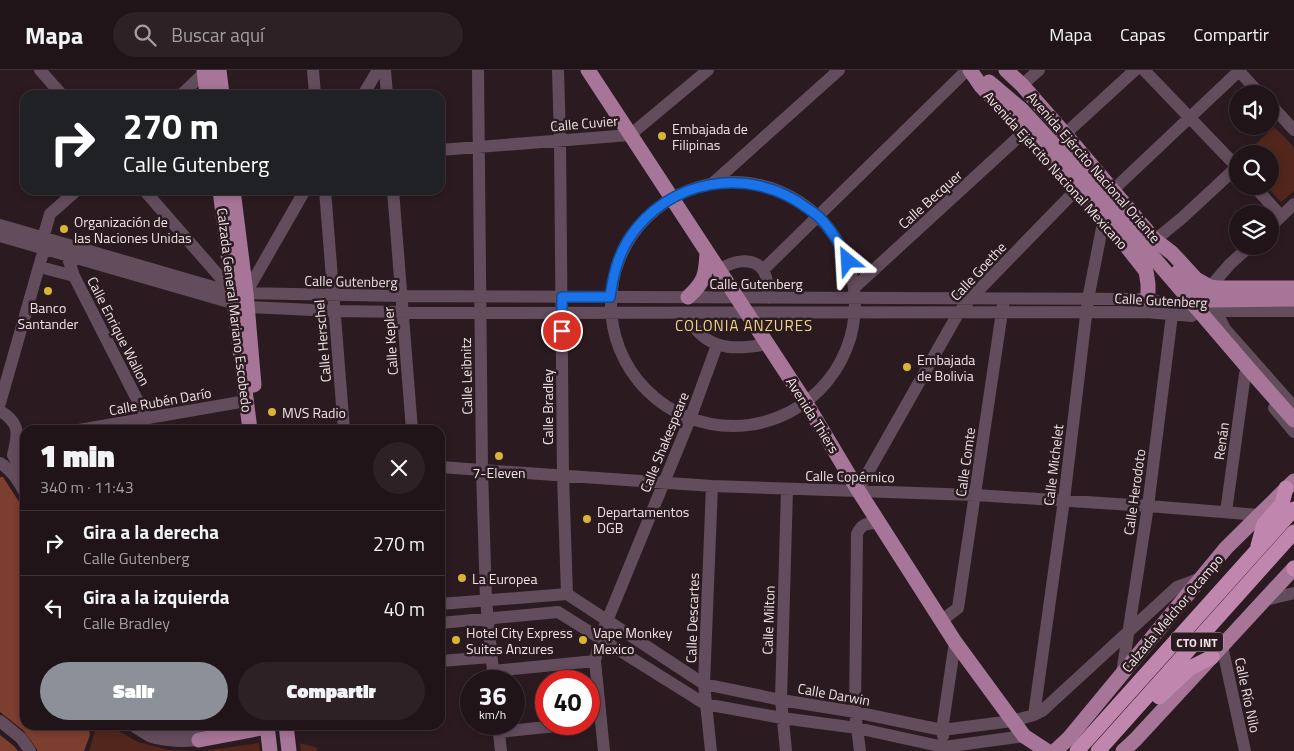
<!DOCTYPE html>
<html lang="es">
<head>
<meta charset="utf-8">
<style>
  body { margin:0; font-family:"Titillium Web",sans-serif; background:#2d2125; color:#f1f3f6; height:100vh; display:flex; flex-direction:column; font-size:19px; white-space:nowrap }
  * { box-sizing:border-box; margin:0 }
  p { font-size:16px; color:#a29ea2 }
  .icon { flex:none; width:28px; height:28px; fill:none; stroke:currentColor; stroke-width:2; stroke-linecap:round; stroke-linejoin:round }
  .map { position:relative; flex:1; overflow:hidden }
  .details { position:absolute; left:20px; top:355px; width:425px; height:305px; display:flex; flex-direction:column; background:#201418; border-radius:15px; box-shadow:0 2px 8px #0003,0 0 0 1px #3d3337 }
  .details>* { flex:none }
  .guide { position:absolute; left:20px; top:20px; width:425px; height:105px; border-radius:15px; box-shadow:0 2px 8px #0003,0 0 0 1px #3d3337; background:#202124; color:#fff; overflow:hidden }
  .fabs { position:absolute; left:1229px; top:15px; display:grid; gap:10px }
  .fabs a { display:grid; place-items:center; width:50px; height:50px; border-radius:50%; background:#201418; box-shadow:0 2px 8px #0003,0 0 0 1px #3d3337; font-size:25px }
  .speed { position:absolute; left:460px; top:600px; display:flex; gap:10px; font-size:25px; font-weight:700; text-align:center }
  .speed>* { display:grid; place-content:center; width:65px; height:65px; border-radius:50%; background:#201418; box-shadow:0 2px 8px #0003,0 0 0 1px #3d3337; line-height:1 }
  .speed small { font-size:12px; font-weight:400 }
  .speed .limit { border:8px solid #d22; background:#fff; color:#111 }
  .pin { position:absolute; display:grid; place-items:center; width:42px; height:42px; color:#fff; margin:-21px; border:2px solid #fff; border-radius:50%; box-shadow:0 1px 5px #0007 }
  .me { position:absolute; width:55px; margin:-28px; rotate:333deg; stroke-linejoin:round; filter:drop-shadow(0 0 4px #0008) }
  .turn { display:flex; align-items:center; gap:18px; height:105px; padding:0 20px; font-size:22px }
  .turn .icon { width:65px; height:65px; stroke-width:2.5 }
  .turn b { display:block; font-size:35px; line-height:42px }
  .round { display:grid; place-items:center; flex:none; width:52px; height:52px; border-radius:26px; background:#2d2125 }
  .overview { display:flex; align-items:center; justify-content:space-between; height:85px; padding:0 20px }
  h1 { font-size:30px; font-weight:800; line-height:38px }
  .button { display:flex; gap:10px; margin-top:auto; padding:10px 20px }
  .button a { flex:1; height:58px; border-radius:30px; background:#8c9099; color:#fff; font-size:20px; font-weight:800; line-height:58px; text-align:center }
  .button a+a { background:#2d2125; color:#f1f3f6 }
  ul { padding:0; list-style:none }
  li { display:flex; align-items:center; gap:15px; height:65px; padding:0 20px; border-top:1px solid #3d3337 }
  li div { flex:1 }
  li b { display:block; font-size:19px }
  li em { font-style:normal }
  header { display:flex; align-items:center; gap:30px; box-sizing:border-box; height:70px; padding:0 25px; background:#201418; border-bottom:1px solid #3d3337 }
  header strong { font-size:24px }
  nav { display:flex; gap:28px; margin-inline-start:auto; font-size:18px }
  .search { width:350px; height:45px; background:#2d2125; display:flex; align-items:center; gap:12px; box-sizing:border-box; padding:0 18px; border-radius:28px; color:#a29ea2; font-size:19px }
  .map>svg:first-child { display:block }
  .green { fill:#52261b }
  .forest { fill:#7c3e2f }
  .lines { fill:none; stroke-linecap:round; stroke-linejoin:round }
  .minor { stroke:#634c5c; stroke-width:12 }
  .major { stroke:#a67597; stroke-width:15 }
  .highway { stroke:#c186ae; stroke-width:15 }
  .major-bridge { stroke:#a67597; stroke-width:15 }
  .route-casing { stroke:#114b97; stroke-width:12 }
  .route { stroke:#1a73e8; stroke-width:9 }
  .poi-dot { fill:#d9b334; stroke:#2b1b20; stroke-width:2 }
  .labels { text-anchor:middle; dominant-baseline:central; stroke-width:5; stroke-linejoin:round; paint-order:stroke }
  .shield { fill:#2b1b20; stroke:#b4a6aa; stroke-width:1 }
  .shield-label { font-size:12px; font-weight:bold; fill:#eee2e5 }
  .street-label { font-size:14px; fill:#eee2e5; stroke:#2b1b20 }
  .poi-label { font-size:14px; fill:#eee2e5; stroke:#2b1b20; text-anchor:start }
  .neighbourhood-label { font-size:15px; letter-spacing:1px; fill:#f0d68a; stroke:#2b1b20 }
</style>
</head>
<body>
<header>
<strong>Mapa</strong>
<div class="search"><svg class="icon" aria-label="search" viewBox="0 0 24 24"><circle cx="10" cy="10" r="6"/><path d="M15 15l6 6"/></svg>Buscar aquí</div>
<nav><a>Mapa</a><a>Capas</a><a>Compartir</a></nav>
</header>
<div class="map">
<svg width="1294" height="681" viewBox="0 0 1294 681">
  <rect width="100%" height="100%" fill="#2b1b20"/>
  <path class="green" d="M1274,57l20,20v44l-13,11 -15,-16h4v-32h-25z
    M97,655h11l30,17 31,8 27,1h-107z
    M259,673l1,8h-57z
    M300,673l18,5 -2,3h-15z"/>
  <path class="forest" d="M0,407h3l22,34v214h63l2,10 -6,16h-46l-14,-20 -24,-19z
    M0,665l14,11 4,5h-18z"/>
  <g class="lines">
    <path class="minor" d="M40,0l22,25
      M313,0l2,25
      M385,0l2,25
      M478,0l4,400 4,130 8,81
      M558,0l2,70 3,336 4,118
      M1144,0l94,98
      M1238,0l22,24
      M1022,15l17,-15
      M181,25l23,-22
      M363,25l15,-25
      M1270,34l24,26
      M1065,64l70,-64
      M440,80l190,-15 78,-65
      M611 234a122 122 0 1 1 244 0a122 122 0 1 1-244 0Z
      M713,113l126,-113
      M1254,116l27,30
      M144,120l90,103
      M325,120l19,240
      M393,120l19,240
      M1113,120l127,-120
      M0,155l234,68 167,3 747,3 33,8 34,4h79
      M1270,157l24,-23
      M0,166l246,71 88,4 147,2 665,-1 46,4
      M43,168l7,-24 27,-24
      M1155,170l27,-22 55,-51
      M67,185l7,21 73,143 1,11
      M40,197l34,9
      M719,200c12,-8 33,-15 44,0 5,7 5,20 6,28
      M763,200l204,-200
      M855,217l169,-155
      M1210,217l20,-23 20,-18
      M246,223l59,-103
      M687,243c2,4 4,10 7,14 19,25 46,22 73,17
      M1220,249l5,10 69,78
      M0,333l44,-154
      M1274,338l20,24
      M0,341c21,12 18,24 13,44l12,21
      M79,360l167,-29
      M0,393c12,7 18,18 25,30
      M440,397l272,19 263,9 173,11 111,9
      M858,420l101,-178 11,-13 107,-110
      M1226,442l19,-138
      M1265,530l29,-7
      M440,534l127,-10 137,90 77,16 74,12 87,18 70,-9 22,-6 8,-4 135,-124 22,-8
      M941,551l17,-13 45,-303
      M440,553l118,-11 147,92 77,14 75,10 87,19 80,-11
      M1222,576l23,105
      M440,591l51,-4
      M493,601l102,-10
      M1122,603l26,-167 24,-191
      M1034,645l30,-215 24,-201 16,-81
      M0,651l21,17 9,13
      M498,654l3,27
      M132,655c7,4 13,9 20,12 5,2 11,2 16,3 23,3 48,-1 67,-15
      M153,655l3,2c20,2 41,5 60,-2
      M499,662l77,-8
      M943,666l-1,-6 13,-88
      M604,681l-9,-90 5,-23 90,-219 27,-74
      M711,681l-7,-67 8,-198
      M786,681l-5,-51 6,-211
      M860,681l-5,-39 2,-178c5,-12 11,-10 22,-11"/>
    <path class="major" d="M204,0l3,25
      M219,0l3,25
      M588,0l218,333 52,87 97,152 69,94 23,15
      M970,0l11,16 17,18 106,114 42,53 2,13v15
      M1006,0l16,15 43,49 90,106 17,13 24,26 14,8 8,1h76
      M989,12l33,28 37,40 58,65
      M220,120l30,240
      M233,120l13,103 8,92
      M1178,202l12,16 7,5 13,7 84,-1
      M688,227c17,-15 18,-23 19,-45
      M267,655l3,26
      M286,655l3,26
      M199,670l68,-13
      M1055,681l14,-13 157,-190 68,-67
      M1123,681l12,-11 159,-172"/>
    <path class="highway" d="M1258,476l6,-22 18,-20 4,-16
      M1294,499v-1
      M1159,627l31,-29 22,-11
      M1077,681l217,-242
      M1098,681l196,-219"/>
    <path class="major-bridge" d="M1117,145l132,154 45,51"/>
  </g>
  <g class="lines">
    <g class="route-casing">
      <path id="route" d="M562,261v-34h48c3,-20 7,-39 18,-57 39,-62 122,-75 179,-32 4,3 9,6 12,9 13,13 21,28 29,44"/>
    </g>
    <use href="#route" class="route"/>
  </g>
  <g class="poi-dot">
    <circle cx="662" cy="66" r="5"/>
    <circle cx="64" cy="159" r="5"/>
    <circle cx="48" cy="221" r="5"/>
    <circle cx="907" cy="297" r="5"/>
    <circle cx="272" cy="342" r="5"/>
    <circle cx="499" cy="386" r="5"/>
    <circle cx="587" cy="449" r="5"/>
    <circle cx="462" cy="508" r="5"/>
    <circle cx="456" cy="570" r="5"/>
    <circle cx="583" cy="570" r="5"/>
  </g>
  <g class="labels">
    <rect class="shield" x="1171" y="562.5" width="52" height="19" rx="4"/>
    <g class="shield-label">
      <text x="1197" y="572">CTO INT</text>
    </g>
    <g class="street-label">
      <text transform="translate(584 53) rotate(-5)">Calle Cuvier</text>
      <text transform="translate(1094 97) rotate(49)">Avenida Ejército Nacional Oriente</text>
      <text transform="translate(1056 100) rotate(48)">Avenida Ejército Nacional Mexicano</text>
      <text transform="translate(930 129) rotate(-42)">Calle Becquer</text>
      <text transform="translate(978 201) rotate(-47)">Calle Goethe</text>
      <text transform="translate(351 211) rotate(1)">Calle Gutenberg</text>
      <text x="756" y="213">Calle Gutenberg</text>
      <text transform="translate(1161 230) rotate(3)">Calle Gutenberg</text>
      <text transform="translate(235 240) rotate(83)">Calzada General Mariano Escobedo</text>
      <text transform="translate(119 261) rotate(63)">Calle Enrique Wallon</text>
      <text transform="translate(322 271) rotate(-95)">Calle Herschel</text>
      <text transform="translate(390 271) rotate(-94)">Calle Kepler</text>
      <text transform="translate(466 306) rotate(-91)">Calle Leibnitz</text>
      <text transform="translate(160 331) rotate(-10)">Calle Rubén Darío</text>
      <text transform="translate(547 337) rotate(-90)">Calle Bradley</text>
      <text transform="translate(813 345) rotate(58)">Avenida Thiers</text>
      <text transform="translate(1221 371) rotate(-82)">Renán</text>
      <text transform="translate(664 372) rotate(-68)">Calle Shakespeare</text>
      <text transform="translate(965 392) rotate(-82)">Calle Comte</text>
      <text transform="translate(1053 395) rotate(-83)">Calle Michelet</text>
      <text transform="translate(850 406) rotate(1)">Calle Copérnico</text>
      <text transform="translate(1134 422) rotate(-82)">Calle Herodoto</text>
      <text transform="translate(1172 543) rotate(-50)">Calzada Melchor Ocampo</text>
      <text transform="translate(692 548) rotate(-88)">Calle Descartes</text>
      <text transform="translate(768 550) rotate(-88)">Calle Milton</text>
      <text transform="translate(834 624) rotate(10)">Calle Darwin</text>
      <text transform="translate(1248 625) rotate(78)">Calle Río Nilo</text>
    </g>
    <g class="poi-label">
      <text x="672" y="58">Embajada de<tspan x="672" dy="16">Filipinas</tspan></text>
      <text x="74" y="151">Organización de<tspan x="74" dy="16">las Naciones Unidas</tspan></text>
      <text x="48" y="237" text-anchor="middle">Banco<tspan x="48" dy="16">Santander</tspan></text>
      <text x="917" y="289">Embajada<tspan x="917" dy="16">de Bolivia</tspan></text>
      <text x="282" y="342">MVS Radio</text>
      <text x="499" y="402" text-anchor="middle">7-Eleven</text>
      <text x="597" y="441">Departamentos<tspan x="597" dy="16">DGB</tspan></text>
      <text x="472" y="508">La Europea</text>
      <text x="466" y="562">Hotel City Express<tspan x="466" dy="16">Suites Anzures</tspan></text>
      <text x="593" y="562">Vape Monkey<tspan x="593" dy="16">Mexico</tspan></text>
    </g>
    <g class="neighbourhood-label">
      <text x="744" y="255">COLONIA ANZURES</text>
    </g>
  </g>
</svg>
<div class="fabs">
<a><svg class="icon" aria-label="sound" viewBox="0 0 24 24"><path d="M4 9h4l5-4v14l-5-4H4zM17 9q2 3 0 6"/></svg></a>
<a><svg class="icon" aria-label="search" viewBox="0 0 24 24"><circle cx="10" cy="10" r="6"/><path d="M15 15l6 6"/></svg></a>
<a><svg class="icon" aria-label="layers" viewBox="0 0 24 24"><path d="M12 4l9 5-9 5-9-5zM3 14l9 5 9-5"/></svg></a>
</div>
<div class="speed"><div>36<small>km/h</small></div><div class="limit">40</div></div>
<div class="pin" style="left:562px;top:261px;background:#d93025"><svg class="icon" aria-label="arrive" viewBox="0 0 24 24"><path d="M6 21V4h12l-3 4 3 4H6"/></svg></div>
<svg class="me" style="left:848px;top:191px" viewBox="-20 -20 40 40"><path d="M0-17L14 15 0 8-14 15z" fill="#1a73e8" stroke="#fff" stroke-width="4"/></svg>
<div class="guide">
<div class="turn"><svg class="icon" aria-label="right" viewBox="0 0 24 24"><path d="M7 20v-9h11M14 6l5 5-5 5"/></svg><div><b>270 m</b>Calle Gutenberg</div></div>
</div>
<section class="details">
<div class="overview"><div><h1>1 min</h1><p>340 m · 11:43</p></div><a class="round"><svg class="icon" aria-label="close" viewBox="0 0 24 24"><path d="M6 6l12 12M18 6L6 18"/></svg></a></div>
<ul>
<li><svg class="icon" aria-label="right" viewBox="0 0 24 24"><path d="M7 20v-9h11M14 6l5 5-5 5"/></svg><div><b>Gira a la derecha</b><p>Calle Gutenberg</p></div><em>270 m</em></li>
<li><svg class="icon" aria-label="left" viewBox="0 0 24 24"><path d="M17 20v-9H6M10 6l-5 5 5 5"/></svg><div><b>Gira a la izquierda</b><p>Calle Bradley</p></div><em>40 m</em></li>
</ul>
<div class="button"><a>Salir</a><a>Compartir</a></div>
</section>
</div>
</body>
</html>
